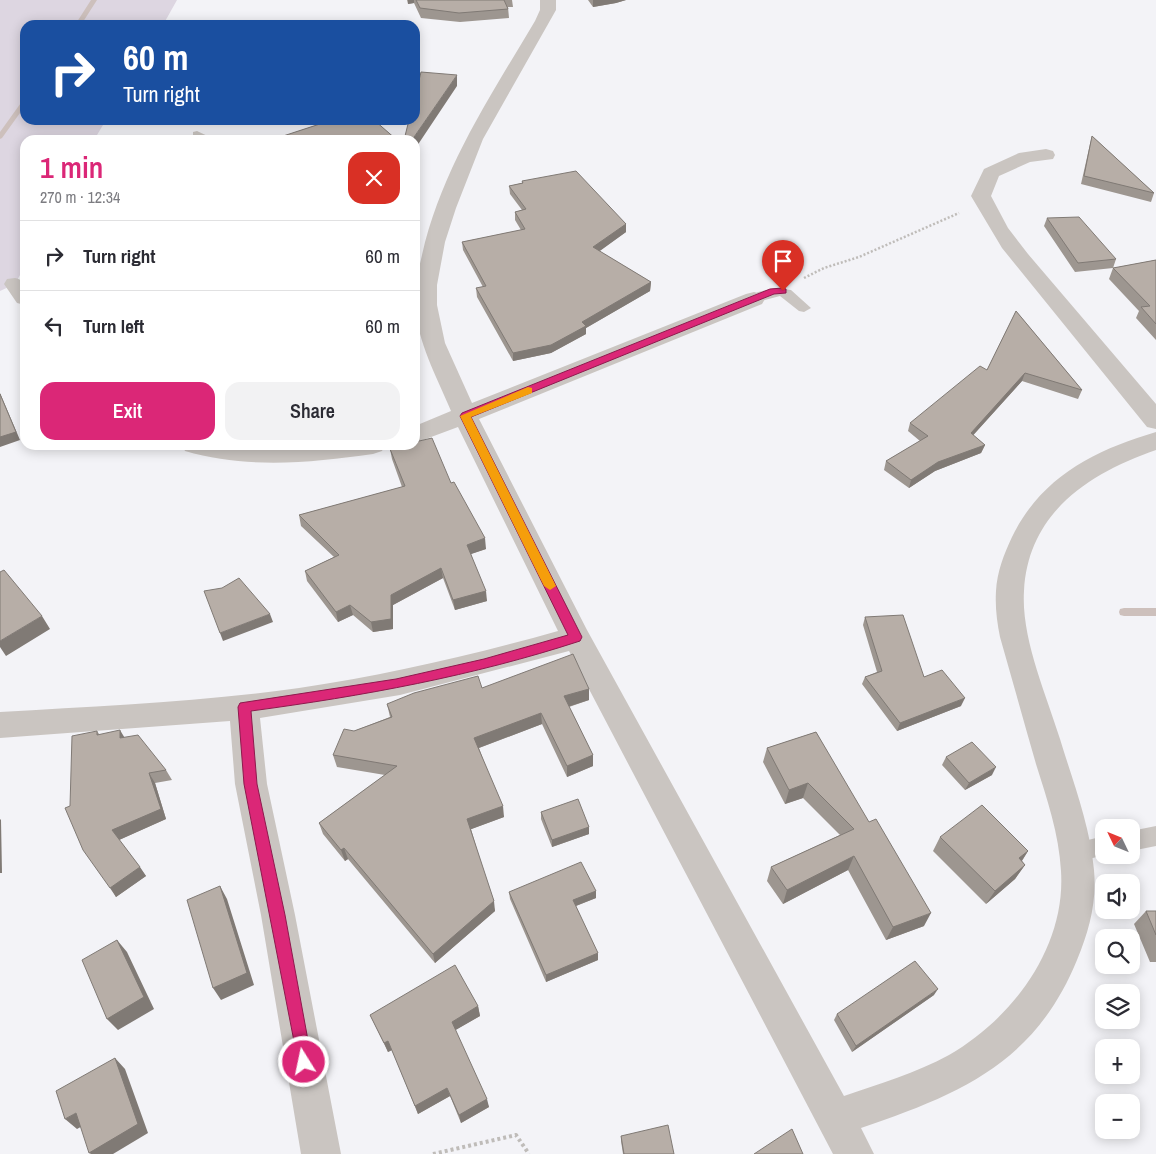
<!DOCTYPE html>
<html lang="en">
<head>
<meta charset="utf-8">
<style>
  body { margin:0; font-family:"Archivo Narrow",sans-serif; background:#f2f2f3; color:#2b2b33; height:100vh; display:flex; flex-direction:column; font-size:19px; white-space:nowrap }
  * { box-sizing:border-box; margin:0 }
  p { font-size:16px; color:#7c7c81 }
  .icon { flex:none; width:28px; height:28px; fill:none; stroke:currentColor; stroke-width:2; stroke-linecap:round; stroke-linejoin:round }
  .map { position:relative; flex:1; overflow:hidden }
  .drawer { position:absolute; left:20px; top:135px; width:400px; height:315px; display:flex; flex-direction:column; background:#fff; border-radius:15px; box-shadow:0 2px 12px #0003 }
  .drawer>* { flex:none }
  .top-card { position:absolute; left:20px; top:20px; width:400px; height:105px; border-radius:15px; box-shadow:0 2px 12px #0003; background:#1a4fa0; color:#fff; overflow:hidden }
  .needle { width:32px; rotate:313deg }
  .buttons { position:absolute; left:1095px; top:819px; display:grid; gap:10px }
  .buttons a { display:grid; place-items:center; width:45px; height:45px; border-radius:10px; background:#fff; box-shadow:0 2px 12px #0003; font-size:25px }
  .pin { position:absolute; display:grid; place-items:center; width:42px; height:42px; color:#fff; margin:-51px -21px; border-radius:50% 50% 50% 0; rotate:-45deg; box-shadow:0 0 5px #0007 }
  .pin .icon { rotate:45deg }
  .me { position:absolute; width:55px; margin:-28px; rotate:350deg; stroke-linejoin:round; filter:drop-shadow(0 0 4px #0008) }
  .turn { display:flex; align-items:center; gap:18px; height:105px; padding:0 20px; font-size:22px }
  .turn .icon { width:65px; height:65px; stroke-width:2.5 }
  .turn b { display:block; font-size:35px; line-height:42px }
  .round { display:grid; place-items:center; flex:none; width:52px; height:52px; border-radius:15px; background:#f2f2f3 }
  .head { display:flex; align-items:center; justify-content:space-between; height:85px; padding:0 20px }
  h1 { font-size:30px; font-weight:600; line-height:38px; color:#db2777 }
  .primary-button { display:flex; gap:10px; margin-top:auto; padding:10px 20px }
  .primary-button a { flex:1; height:58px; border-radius:15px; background:#db2777; color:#fff; font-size:20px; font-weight:600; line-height:58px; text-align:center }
  .primary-button a+a { background:#f2f2f3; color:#2b2b33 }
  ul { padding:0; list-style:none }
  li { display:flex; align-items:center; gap:15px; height:70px; padding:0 20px; border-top:1px solid #e1e1e2 }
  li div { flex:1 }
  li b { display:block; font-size:19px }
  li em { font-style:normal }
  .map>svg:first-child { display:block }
  .green { fill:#ddd6e1 }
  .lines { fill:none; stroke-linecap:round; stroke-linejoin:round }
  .stream { fill:#cdc0bc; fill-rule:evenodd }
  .path-far1 { stroke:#bfbcb9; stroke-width:2.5; stroke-dasharray:2 2; stroke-linecap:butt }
  .path { stroke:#bfbcb9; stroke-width:4; stroke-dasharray:3 3; stroke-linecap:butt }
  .lane { fill:#cac5c1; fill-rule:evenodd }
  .street { fill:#cac5c1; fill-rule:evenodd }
  .wall { fill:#9d9690 }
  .shaded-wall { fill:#807a75 }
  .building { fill:#b7aea7; stroke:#807a75 }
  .route { fill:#db2777; stroke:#8e194d }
  .slow { fill:#f59e0b }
</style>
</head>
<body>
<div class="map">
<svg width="1156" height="1154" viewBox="0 0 1156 1154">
  <rect width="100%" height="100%" fill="#f3f3f7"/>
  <path class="green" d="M0,0h177l-14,25h-138v95h81l-12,20h-69v126l-10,18 -15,7z"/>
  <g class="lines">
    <path class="stream" d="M91,0h6l-16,25h-6z
      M25,99v7l-23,32 -2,1v-7l23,-32z
      M1124,608h32v8h-32l-4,-1 -1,-3 1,-3z"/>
    <path class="path-far1" d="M804,278l20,-10 35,-11 100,-44"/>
    <path class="path" d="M433,1154l83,-19 13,19"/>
    <path class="lane" d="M197,131l19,9h-17l-6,-2v-6z
      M776,288l15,2 20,18 -7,4 -5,-1 -19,-15 -26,7 -7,-4 11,-7z
      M1156,826v20l-25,5v-20z
      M1104,836v19h2l-31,7 -7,-3 -4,-7 4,-7z"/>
    <path class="street" d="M540,0h16v10l-73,129 -27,69 -11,34 -8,43v20l8,38 27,60 274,-109 8,-2 8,2 3,5 -3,5 -283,115 108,211 257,466c35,-12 72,-23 105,-41 64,-37 117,-108 112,-184 -2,-37 -14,-72 -25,-107 -12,-42 -24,-85 -36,-127 -3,-15 -5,-30 -4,-46 1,-19 8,-37 16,-54 29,-60 83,-87 144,-105v18c-66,23 -128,62 -132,141 -3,47 22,103 36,148 13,43 30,86 34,131 3,32 -5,61 -17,90 -42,103 -117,134 -216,168l13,26h-41l-264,-503 -169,44 -140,23 7,66 28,131 46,239h-40l-40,-239 -26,-131 -5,-63 -230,17v-26c100,-6 200,-10 299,-24 88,-13 174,-33 259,-57l-100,-204 -43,16v-17l36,-15c-14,-34 -34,-69 -36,-107 -1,-17 3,-32 7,-49 19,-85 69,-160 113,-234l5,-11z
      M1046,149l7,2 2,4 -2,4 -23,3 -31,14 -8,20 17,32 20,26 128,150v25l-9,-2 -145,-179 -31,-52 13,-27 35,-16z
      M15,278c14,3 10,14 10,27l-8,-2 -13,-19 3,-5z
      M182,445h203l-3,6 -9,3c-63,9 -126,15 -188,-3z"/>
  </g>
  <path class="wall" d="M407,0h105l1,7h-5l1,11 -49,4 -39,-4 -7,-15 -6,1z
    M588,0h38l-10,3 -23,4z
    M1092,136l62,57 -3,9 -70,-18 9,-40z
    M522,181l104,43v8l-27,19 52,31 -1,9 -64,37v6l-35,19 -38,8 -36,-64 -1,-9 7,-1 -20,-37 -1,-8 59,-12 -6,-10v-8l7,-2 -12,-16 -1,-8 13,-3z
    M1047,218l69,41 -3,9 -38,4 -31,-46z
    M1156,260v80l-20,-22 3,-7 -30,-32 4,-11z
    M1016,311l66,79 -4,9 -56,-18 -49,54 12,10 -4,8 -46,18 -26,17 -25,-18 2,-9 34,-20 -12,-10 2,-8 77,-53z
    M390,449l61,34 35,66 -15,5 16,47 -32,9 -12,-32 -50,27v24l-20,3 -20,-17 -15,7 -31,-41 -2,-10 29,-14 -33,-31 -2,-11 103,-28 -10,-28z
    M865,617l59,60 37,29 -64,25 -35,-47 3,-7 12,-5 -14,-47z
    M482,688l107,1v11l-20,7 24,48v11l-26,11 -25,-53 -63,24 25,69 -33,12 24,82 -60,52 -87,-104 -3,2 -22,-27 -4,-11 66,-48 -48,-8 -4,-12 21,-24 36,-14 -3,-13z
    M97,731l2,3 25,4 42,32 6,10 -17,3 11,36 -47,21 27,36 -30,21 -46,-91z
    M816,732l108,194 -38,14 -38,-70 -65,34 -16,-23 4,-14 69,-32 -37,-37 -18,6 -22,-42 4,-14z
    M946,757l46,18 -27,15 -23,-25z
    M541,812l48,15v7l-37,13 -11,-28z
    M940,837l88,14 -6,10 3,4 -10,14 -29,25 -53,-53z
    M596,891v7l-20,8 22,54 -52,22 -36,-83 -1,-7z
    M1146,911h10v51h-6l-16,-38z
    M934,995l-82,57 -18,-32 3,-6z
    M478,1006l2,10 -25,14 34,77 -28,16 -11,-27 -32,18 -26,-64 -4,2 -18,-37z
    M621,1136l53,18h-51l-2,-13z"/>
  <path class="shaded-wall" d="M408,0h6v3l-6,1z
    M593,0h33l-10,3 -23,4z
    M457,75v11l-42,63v-9h-3z
    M626,224v8l-33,24v-9z
    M651,282l-1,9 -64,37v6l-35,19 -38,8v-8l69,-31z
    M1025,373l-3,8 -54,60 3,-8z
    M0,393l20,47 -20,7z
    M985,445l-4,8 -46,18 -26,17 2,-8 27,-18z
    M485,538l1,11 -18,6 -1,-10z
    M441,568l2,10 -50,27v24l-20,3 -2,-10 20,-27z
    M486,591l1,10 -32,9 -2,-10z
    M350,605l3,10 -15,7 -2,-10z
    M270,614l3,8 -50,19 -3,-8z
    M42,616l8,13 -44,27 -6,-9v-6z
    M589,689v11l-25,8v-12z
    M965,698l-4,8 -64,25 3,-8z
    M541,713l1,11 -66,25 -2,-11z
    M120,730l6,10 -6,-2z
    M593,755v11l-26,11v-11z
    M996,767l-4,8 -27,15 4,-7z
    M149,773l6,10 11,36 -47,21 -7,-10z
    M808,783l-5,15 -18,6 4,-14z
    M503,806l1,11 -35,13 -2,-11z
    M0,819l1,1 1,53h-2z
    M589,827v7l-37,13v-7z
    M344,848l4,11 -3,2 -4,-11z
    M1028,851l-9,14v-7z
    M854,856l-6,14 -65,34 4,-14z
    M1025,865l-10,14 -29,25 9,-13z
    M140,867l6,9 -30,21 -6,-9z
    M220,886l7,13 27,86 -33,15 -8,-12z
    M596,891v7l-23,9v-7z
    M494,901l1,10 -60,52 -2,-9z
    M931,913l-7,13 -38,14 7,-13z
    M117,940l10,12 27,57 -36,21 -11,-11z
    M598,953v7l-52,22v-7z
    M938,989l-4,6 -82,57 4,-6z
    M478,1006l2,10 -26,15 -2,-9z
    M388,1041l4,9 -4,2 -4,-9z
    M115,1058l10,11 23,64 -35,21h-22l-2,-1z
    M447,1088l3,8 -32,18 -3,-8z
    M487,1099l2,8 -28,16 -2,-8z
    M76,1113l12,10 -11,6 -12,-10z"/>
  <path class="building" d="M416,0h88l4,9 -49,4 -39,-5z
    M421,72l36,3 -45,65h-8l5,-20h6v-23z
    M332,120h42l23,20h-126z
    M1092,136l62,57 -70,-17z
    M576,171l50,53 -33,23 58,35 -69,40 4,4 -35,19 -38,8 -37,-65 10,-2 -24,-44 63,-13 -10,-17 11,-3 -17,-23 14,-3 -1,-2z
    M1079,217l37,42 -38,4 -31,-45z
    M1156,260v64l-15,-17 9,-1 -37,-38z
    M1016,311l66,79 -57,-17 -54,60 14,12 -47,17 -27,18 -25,-19 42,-25 -18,-13 70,-57 7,4z
    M0,394l16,38 -16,5z
    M432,438l19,45 3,-1 31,56 -18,7 19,46 -33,9 -12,-32 -50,27v24l-20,3 -21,-17 -14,7 -31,-41 34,-16 -40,-40 106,-29 -15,-37 15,-4h10v-3z
    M4,570l38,46 -42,25v-69z
    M239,578l31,36 -50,19 -16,-42 18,-3z
    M903,615l21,62 18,-7 23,28 -65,25 -35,-46 17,-6 -17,-54z
    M573,654l16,35 -25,7 29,59 -26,11 -26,-53 -67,25 29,68 -36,13 27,82 -61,53 -89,-106 -3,2 -22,-27 78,-57 -64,-11 11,-26 10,2 38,-14 -5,-13 27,-11 64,-17 4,12z
    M120,730v8l18,-3 28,35 -17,3 12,36 -49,21 28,37 -30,21 -27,-38 -18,-42 5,-2 2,-70 25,-5v4z
    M816,732l53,90 7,-3 55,94 -38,14 -39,-71 -67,34 -16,-23 83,-38 -46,-46 -19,7 -22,-42z
    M972,742l24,25 -27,16 -23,-26z
    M578,799l11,28 -37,13 -11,-28z
    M982,805l46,46 -9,7 6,7 -30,26 -55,-54z
    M581,862l15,29 -23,9 25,53 -52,22 -37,-83z
    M220,886l27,87 -34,15 -26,-88z
    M1146,911h10v24z
    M117,940l27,57 -37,22 -25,-59z
    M915,961l23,28 -82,57 -19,-32z
    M455,965l23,41 -26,16 35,77 -28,16 -12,-27 -32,18 -27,-65 -4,2 -14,-28z
    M115,1058l23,66 -49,29 -13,-40 -11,6 -9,-28z
    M668,1125l6,29h-50l-3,-18z
    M792,1129l11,25h-49z"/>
  <path class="route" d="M783,288l3,1v4l-12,1 -303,123 111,220 -2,4c-107,35 -217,55 -329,70l6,73 28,131 27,147 -2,5 -6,3 -5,-3 -55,-283 -6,-77 2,-4 156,-24 88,-20 84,-24 -108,-219 2,-3 308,-124z"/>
  <path class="slow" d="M528,387l4,1v5l-61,24 85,169 -6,4 -6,-4 -84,-170z"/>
</svg>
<div class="buttons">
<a><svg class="needle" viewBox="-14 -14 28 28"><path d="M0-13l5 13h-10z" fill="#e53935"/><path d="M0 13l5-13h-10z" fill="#7c7c81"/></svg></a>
<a><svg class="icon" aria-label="sound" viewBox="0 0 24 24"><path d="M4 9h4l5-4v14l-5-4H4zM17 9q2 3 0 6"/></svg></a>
<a><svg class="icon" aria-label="search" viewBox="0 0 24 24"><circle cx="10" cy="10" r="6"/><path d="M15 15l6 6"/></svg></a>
<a><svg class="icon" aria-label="layers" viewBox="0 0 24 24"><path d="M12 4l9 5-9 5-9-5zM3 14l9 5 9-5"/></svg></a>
<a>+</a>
<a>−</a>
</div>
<div class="pin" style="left:783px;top:291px;background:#d93025"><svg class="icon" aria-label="arrive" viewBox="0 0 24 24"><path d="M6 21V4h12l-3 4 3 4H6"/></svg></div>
<svg class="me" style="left:304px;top:1062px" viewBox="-20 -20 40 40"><circle r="17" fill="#db2777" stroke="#fff" stroke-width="3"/><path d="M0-11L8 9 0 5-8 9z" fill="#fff"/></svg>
<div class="top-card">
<div class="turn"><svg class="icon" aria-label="right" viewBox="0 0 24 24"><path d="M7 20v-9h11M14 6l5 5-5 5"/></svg><div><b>60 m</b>Turn right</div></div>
</div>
<section class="drawer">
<div class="head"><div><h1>1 min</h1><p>270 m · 12:34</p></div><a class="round" style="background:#d93025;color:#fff"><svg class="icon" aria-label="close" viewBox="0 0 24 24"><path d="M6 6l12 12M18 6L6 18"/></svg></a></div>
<ul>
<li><svg class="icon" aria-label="right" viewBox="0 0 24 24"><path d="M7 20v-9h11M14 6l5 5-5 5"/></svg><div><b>Turn right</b></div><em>60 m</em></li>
<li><svg class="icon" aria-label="left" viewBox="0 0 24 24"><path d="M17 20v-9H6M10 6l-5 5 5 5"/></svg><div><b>Turn left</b></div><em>60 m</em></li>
</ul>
<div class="primary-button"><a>Exit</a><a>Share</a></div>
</section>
</div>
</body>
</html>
